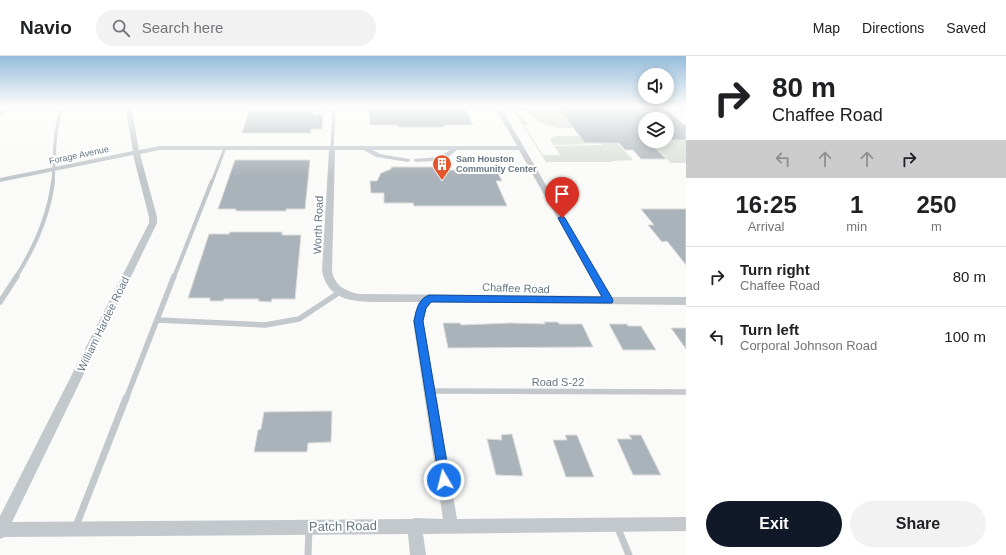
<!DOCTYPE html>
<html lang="en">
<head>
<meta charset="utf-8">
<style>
  body { margin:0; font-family:Helvetica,sans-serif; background:#f2f2f2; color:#202124; height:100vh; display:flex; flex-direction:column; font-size:15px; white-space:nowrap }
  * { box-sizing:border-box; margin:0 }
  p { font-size:13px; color:#757577 }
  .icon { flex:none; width:22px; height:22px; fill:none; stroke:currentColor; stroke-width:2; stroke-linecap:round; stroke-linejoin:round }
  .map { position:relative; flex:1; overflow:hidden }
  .sheet { display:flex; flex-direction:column; background:#fff; width:320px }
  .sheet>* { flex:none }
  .hud { background:#fff; color:#202124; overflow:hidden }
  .tools { position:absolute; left:638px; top:12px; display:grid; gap:8px }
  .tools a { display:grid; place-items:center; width:36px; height:36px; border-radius:50%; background:#fff; box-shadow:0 2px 10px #0003; font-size:20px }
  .pin { position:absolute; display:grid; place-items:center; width:34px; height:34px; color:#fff; margin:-41px -17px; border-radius:50% 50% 50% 0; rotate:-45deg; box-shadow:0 0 4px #0007 }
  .pin .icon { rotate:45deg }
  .me { position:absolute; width:44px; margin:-22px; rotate:352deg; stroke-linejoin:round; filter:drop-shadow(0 0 3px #0008) }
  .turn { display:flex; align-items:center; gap:14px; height:84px; padding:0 20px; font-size:18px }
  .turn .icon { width:52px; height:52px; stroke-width:2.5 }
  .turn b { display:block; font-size:28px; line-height:34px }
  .lanes { display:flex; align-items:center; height:38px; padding:0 20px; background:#0003; justify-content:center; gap:20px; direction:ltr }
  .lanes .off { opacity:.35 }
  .eta { display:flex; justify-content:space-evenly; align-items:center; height:68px; text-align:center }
  .eta b { font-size:24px; font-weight:700; line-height:28px }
  .cta { display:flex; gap:8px; margin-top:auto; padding:8px 20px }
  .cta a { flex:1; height:46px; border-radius:24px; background:#111827; color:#fff; font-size:16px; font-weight:700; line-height:46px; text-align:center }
  .cta a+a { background:#f2f2f2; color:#202124 }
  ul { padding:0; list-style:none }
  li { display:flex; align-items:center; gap:12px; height:60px; padding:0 20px; border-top:1px solid #e0e0e0 }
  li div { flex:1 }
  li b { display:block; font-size:15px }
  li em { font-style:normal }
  header { display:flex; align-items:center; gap:24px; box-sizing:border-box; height:56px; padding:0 20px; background:#fff; border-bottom:1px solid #e0e0e0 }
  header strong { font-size:19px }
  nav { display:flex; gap:22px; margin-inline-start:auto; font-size:14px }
  .search { width:280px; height:36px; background:#f2f2f2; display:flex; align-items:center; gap:10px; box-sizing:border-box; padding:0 14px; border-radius:22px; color:#757577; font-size:15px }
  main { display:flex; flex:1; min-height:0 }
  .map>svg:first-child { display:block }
  .green { fill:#dadfd7 }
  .building { fill:#aab3b9; stroke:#dcdcda }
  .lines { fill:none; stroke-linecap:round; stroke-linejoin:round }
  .lane-far3 { stroke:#c3c8cc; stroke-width:3 }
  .lane-far2 { stroke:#c3c8cc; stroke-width:4 }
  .lane-far1 { stroke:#c3c8cc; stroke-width:5.5 }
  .lane { stroke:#c3c8cc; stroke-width:7 }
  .street { fill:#c3c8cc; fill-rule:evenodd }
  .route { fill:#1a73e8; stroke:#114b97 }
  .labels { text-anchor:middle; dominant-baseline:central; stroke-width:4; stroke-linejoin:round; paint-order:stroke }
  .far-street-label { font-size:9px; fill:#657683; stroke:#fff }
  .far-poi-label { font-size:9px; font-weight:bold; fill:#657683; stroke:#fff; text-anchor:start }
  .street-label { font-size:11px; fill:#657683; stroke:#fff }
  .near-street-label { font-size:13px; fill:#657683; stroke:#fff }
</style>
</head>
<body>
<header>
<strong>Navio</strong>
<div class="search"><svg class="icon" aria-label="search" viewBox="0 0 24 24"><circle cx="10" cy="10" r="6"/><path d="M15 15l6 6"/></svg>Search here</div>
<nav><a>Map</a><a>Directions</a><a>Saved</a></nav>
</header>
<main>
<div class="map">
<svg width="686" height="499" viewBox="0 0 686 499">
  <rect width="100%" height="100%" fill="#fafaf8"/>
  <path class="green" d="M511,50h46l16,22h-15l-12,-3 -7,-3 -10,-10z
    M515,57l6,2 7,9 -4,1 19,30h17l-6,-9 48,-1 -1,-2h16l16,17 -20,1v1h-67z
    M686,68v39h-15l-21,-20h-11l6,-2 29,-1 -6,-15z
    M555,80h25l5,7 4,1 -36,1 -3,-6z"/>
  <path class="building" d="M369,50h95l9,19h-29l1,2h-47v-2h-28z
    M557,50l106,1 23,19v14h-19v-21h-22v22h3l18,18h-25l-8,-9h-8l-6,-7h-34z
    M249,55h65l-1,4 10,-1 -1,15h-11v4h-69z
    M235,104h75l-5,49h-19v2h-50v-2h-18z
    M391,111h44l1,3h36l-1,-3h24l7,14h-6l11,25h-93l-1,-3h-29v-10h-13l-1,-12h7l4,-8 10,-4z
    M641,153h45v56l-19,-24 -5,1 -14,-17h6z
    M230,176h52v3h19l-6,64h-23l-1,3 -13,-1 1,-2h-35l-1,2h-13v-3h-22l21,-64h20z
    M544,266h14l1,2h23l11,23 -145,1 -5,-25h17l1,2 50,-2 34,1z
    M609,268h18l1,2h13l15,24h-33z
    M671,272h15v21z
    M332,355l-1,31 -23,1 -1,9h-53l4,-22 3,-1 3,-17z
    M512,378l11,42 -27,-1 -9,-36 15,1 -1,-5z
    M565,379h12l17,42h-28l-13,-37h14z
    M629,379h12l20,40h-28l-16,-36h15z"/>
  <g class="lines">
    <path class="lane-far3" d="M332,92l2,-37
      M53,126c2,-26 0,-52 10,-76
      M212,126l13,-34"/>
    <path class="lane-far2" d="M16,221c19,-30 33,-61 37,-96
      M174,221l38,-96"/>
    <path class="lane-far1" d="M0,246l17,-26
      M157,264l108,5 34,-6 41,-27
      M431,335l255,1
      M126,343l48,-123"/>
    <path class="lane" d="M76,470l50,-128
      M617,470l12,29
      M308,499l1,-26"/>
    <path class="street" d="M4,50h6l-10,11v-6z
      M125,50h6l8,44 21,-4h357l-23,-40h6l111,191h75v8l-254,-3 -5,6 -4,13 34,198 229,-2v14l-263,3 3,21h-16l-2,-21 -403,3 -5,2v-23l149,-293v-6l-16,-62 -133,27v-4l133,-27zM160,94h169l-7,121c6,31 34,31 60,31 12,0 25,0 37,0l-6,19 30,198 -28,-1 -3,1 -400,3 145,-299v-6l-17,-63zM335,94h29l12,7 32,5 2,-1v-2l-30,-5 -7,-4h77l-12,7 -24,2v2l2,1 17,-1 13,-2 11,-9h62l82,146 -242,-2c-14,-3 -24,-8 -27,-23z"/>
  </g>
  <linearGradient id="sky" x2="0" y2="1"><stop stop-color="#96bcdc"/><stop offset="0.42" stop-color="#fdfdfc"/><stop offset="1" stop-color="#fdfdfc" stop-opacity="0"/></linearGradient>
  <rect width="686" height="120" fill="url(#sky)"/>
  <path class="route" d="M562,160l3,2 47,80 1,3 -1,2 -181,-1 -5,6 -3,13 27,159 -2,5 -4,1 -4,-1 -26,-164c2,-10 4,-22 15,-26l173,2 -44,-79z"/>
  <defs>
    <g id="building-pin" transform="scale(1)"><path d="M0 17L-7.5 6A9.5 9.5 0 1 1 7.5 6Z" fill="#e4572e" stroke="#fff"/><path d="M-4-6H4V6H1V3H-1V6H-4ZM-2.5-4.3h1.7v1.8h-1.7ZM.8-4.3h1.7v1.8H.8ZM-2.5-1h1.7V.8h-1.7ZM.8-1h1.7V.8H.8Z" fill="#fff"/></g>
  </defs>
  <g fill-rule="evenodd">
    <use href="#building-pin" x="442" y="108"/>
  </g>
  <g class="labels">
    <g class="far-street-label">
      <text transform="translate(79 99) rotate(-12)">Forage Avenue</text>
    </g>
    <g class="far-poi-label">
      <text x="456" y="103">Sam Houston<tspan x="456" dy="10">Community Center</tspan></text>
    </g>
    <g class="street-label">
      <text transform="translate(318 169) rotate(-88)">Worth Road</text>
      <text transform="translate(516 232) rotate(2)">Chaffee Road</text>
      <text transform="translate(103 268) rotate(-64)">William Hardee Road</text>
      <text x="558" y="326">Road S-22</text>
    </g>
    <g class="near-street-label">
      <text transform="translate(343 470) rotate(-1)">Patch Road</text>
    </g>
  </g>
</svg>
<div class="tools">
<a><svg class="icon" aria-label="sound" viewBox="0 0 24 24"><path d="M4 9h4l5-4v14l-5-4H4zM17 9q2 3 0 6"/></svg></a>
<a><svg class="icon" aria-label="layers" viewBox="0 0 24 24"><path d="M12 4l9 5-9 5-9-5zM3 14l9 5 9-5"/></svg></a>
</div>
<div class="pin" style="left:562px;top:162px;background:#d93025"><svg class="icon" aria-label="arrive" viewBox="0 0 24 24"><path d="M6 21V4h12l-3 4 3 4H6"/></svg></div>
<svg class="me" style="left:444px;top:424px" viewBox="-20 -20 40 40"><circle r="17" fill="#1a73e8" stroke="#fff" stroke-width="3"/><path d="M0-11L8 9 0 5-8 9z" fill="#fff"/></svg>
</div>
<section class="sheet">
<div class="hud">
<div class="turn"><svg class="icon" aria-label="right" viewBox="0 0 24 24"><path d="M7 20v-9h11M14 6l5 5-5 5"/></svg><div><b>80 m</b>Chaffee Road</div></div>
<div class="lanes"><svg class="icon off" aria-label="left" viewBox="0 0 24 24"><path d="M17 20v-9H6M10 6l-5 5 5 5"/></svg><svg class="icon off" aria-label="ahead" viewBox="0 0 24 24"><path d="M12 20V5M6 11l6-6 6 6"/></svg><svg class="icon off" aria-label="ahead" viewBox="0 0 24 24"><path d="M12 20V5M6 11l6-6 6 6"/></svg><svg class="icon" aria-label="right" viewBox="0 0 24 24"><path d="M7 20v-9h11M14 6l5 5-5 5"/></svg></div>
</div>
<div class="eta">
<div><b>16:25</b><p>Arrival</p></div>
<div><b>1</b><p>min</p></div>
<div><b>250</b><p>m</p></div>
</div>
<ul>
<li><svg class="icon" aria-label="right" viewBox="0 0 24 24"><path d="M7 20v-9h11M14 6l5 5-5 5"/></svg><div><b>Turn right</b><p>Chaffee Road</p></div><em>80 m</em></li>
<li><svg class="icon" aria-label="left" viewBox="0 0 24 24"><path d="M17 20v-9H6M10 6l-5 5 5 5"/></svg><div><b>Turn left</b><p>Corporal Johnson Road</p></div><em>100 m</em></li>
</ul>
<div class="cta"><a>Exit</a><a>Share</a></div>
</section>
</main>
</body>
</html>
